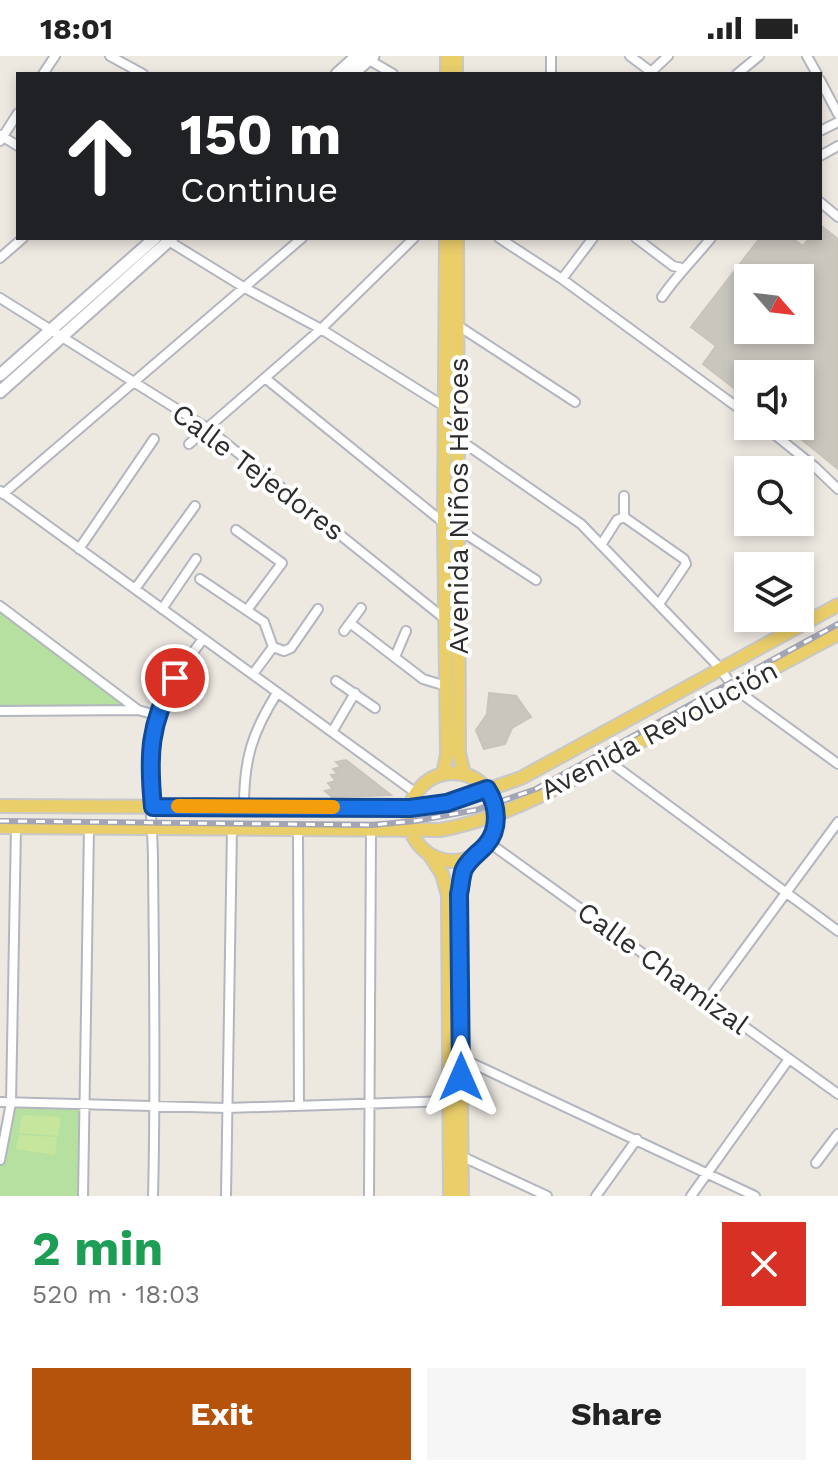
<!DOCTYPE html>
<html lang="en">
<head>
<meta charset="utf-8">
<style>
  body { margin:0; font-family:"Work Sans",sans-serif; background:#f6f6f6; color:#222; height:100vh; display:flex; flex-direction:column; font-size:30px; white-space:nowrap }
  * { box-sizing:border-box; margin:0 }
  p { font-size:26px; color:#767676 }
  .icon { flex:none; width:44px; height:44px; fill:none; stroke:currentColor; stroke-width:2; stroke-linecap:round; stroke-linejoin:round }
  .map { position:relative; height:1140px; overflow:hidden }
  .side { display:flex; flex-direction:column; background:#fff; flex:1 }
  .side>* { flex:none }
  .banner { position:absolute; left:16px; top:16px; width:806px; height:168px; border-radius:0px; box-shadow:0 4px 12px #0003; background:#202124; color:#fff; overflow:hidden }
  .needle { width:52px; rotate:118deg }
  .buttons { position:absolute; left:734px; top:208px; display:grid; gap:16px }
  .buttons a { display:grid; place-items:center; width:80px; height:80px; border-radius:0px; background:#fff; box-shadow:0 4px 12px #0003; font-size:40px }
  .pin { position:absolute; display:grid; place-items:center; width:68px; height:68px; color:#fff; margin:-34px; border:4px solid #fff; border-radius:50%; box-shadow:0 2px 8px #0007 }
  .me { position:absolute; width:88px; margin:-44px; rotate:0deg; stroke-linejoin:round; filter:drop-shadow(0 0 6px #0008) }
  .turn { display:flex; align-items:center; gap:28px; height:168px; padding:0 32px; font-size:36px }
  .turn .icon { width:104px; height:104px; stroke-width:2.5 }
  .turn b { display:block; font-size:56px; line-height:68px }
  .round { display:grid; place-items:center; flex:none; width:84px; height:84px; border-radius:0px; background:#f6f6f6 }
  .summary { display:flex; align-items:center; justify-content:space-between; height:136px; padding:0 32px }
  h1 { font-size:48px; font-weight:700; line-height:60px; color:#1e9e55 }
  .cta { display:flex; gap:16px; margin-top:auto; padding:16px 32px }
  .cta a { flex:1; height:92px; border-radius:0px; background:#b45309; color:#fff; font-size:32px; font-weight:700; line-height:92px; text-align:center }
  .cta a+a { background:#f6f6f6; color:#222 }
  .status { display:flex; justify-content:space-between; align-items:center; height:56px; padding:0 40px; background:#fff; direction:ltr }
  .status svg { height:22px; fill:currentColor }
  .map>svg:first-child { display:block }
  .green { fill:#b5e0a0 }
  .pitch { fill:#c6e69d }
  .building { fill:#c9c6be; stroke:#c9c4ba; stroke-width:2; fill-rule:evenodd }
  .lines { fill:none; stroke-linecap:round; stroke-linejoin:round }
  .street-casing { stroke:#b3b6bf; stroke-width:12 }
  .secondary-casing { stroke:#b3b6bf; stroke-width:15 }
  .primary-casing { stroke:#c8c8c8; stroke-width:16 }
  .street { stroke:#fff; stroke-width:8 }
  .secondary { stroke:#fff; stroke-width:11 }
  .primary { stroke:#e9ce6a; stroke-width:12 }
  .rail-casing { stroke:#a3a5b5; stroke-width:6 }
  .rail { stroke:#fff; stroke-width:3; stroke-dasharray:9; stroke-linecap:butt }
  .route-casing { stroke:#114b97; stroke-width:20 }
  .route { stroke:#1a73e8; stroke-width:14 }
  .slow { stroke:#f59e0b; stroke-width:14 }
  .labels { text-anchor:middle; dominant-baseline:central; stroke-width:8; stroke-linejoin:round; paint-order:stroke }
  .street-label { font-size:28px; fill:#2d2d2d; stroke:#fff }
</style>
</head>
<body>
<div class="status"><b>18:01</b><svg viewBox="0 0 49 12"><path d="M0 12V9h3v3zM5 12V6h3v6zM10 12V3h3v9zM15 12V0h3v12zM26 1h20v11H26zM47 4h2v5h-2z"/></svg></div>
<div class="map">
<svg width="838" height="1140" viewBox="0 0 838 1140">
  <rect width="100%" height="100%" fill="#ede8e0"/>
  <path class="green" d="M0,553l138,101 -138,-1z
    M14,1050l65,2v88h-79v-30z"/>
  <path class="pitch" d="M22,1059l39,2 -3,19 -39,-3z
    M19,1079l38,2 -2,18 -39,-6z"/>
  <path class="building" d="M820,169l18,14v230l-53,-43h15v-52h-52v25l-45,-35 13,-18 -25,-19 69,-89h32l11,8 6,-8h11zM748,222h52v52h-52z
    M489,637l27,3 15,21 -19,11 -7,16 -21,5 -8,-19 11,-16z
    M346,704l45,35 -59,2 -7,-6 8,-2 -5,-6 8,-2 -5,-6 7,-1 -5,-5 8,-2 -5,-5z"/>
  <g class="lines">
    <g class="street-casing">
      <path id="street" d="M110,0l33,18
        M551,0v18
        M630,0l24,18
        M807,0l10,18
        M366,2l27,16
        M651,16l17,-16
        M43,18l12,-18
        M737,18l22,-18
        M820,24l18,34
        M820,75l18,-9
        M0,79l18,11
        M0,85l18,-28
        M820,100l18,-10
        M820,146l18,15
        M499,182l63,41 186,136
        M636,182l37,28 9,2
        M167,184l78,48 76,41 126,79
        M0,202l23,-20
        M562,223l31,-41
        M662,241c15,-22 32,-38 49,-59
        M0,242l207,130 238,191
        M457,269l118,77
        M265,322l179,145
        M764,370l51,41 23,22
        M457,382l124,86 136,141 18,24 103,75
        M189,388l132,-115 93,-91
        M0,435l416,302
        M3,438l299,-256
        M624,461l60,42 2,5 -27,40
        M624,461v-21
        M458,473l78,51
        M236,474l46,33 -35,47
        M601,489l16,-25 7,-3
        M79,493l75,-110
        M200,523l64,43 9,25 11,4 7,-3 27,-39
        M135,533l60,-83
        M0,550l138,104
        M162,553l34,-50
        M350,567l73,56 23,7
        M344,575l17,-23
        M395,601l11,-26
        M253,618l20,-27
        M336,625l39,27
        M0,655l138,-1 18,5
        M332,676l23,-39
        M607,704l231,171
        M244,750c0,-47 8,-73 33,-113
        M298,773l1,277
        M488,786l350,252
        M708,943l130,-177
        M461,1002l294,138
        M0,1046l227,6 224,-7
        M461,1100l86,40
        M0,1104l11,-57 5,-276
        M816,1107l22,-29
        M83,1140l6,-368
        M153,1140c3,-111 1,-223 0,-334 0,-46 -10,-102 3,-146 8,-28 30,-54 47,-77
        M226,1140l6,-367
        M369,1140l2,-367
        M596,1140l41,-57
        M691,1140l98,-137"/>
    </g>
    <g class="secondary-casing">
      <path id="secondary" d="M337,18l20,-18
        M352,18l21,-18
        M0,319l155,-137
        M0,336l172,-154"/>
    </g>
    <g class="primary-casing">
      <path id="primary" d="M447,0v18
        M456,0v18
        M457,182l2,515 5,21
        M409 761a44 44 0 1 1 88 0a44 44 0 1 1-88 0Z
        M443,718l4,-19 -3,-232 2,-285
        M0,750l410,2 50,-9 61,-21 317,-173
        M0,771l440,3c77,-13 158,-65 226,-103 57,-32 114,-62 172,-93
        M429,798l13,20 6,21 2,301
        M462,1140l-3,-302 3,-21 13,-19"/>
    </g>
    <use href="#street" class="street"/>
    <use href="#secondary" class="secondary"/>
    <use href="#primary" class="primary"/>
    <g class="rail-casing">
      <path id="rail" d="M0,765l372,4 43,-4 61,-11 60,-21 302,-165"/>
    </g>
    <use href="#rail" class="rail"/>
  </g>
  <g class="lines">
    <g class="route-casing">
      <path id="route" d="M175,622c-26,45 -27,78 -22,129l257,1 37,-5 40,-14c11,17 13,40 -1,56 -7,8 -16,13 -22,24 -3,7 -3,17 -5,25l2,183"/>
    </g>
    <use href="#route" class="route"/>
    <path class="slow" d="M178,750l155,1"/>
  </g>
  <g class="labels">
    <g class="street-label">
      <text transform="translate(258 416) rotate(37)">Calle Tejedores</text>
      <text transform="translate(458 450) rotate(-90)">Avenida Niños Héroes</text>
      <text transform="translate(659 674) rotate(-28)">Avenida Revolución</text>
      <text transform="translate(663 912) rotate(36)">Calle Chamizal</text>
    </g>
  </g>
</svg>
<div class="buttons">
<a><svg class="needle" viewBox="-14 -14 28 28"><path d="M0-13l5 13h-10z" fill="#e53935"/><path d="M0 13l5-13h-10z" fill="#767676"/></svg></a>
<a><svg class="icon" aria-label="sound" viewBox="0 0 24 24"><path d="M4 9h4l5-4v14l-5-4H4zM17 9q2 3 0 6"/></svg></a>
<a><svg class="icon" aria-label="search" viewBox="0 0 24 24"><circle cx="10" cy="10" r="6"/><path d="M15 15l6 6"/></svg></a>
<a><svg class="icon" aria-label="layers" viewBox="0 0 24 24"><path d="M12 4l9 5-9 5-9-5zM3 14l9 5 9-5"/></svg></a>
</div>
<div class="pin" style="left:175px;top:622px;background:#d93025"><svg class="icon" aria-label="arrive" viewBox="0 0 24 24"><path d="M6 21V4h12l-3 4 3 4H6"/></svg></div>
<svg class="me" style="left:461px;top:1021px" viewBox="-20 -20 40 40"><path d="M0-17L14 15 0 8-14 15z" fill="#1a73e8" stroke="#fff" stroke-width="4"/></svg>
<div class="banner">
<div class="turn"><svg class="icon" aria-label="ahead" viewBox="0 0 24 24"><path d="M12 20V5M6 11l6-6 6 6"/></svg><div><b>150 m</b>Continue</div></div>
</div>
</div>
<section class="side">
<div class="summary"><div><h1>2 min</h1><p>520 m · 18:03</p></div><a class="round" style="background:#d93025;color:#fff"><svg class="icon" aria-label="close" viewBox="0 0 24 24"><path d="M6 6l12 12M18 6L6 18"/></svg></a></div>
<div class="cta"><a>Exit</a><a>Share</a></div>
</section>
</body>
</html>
